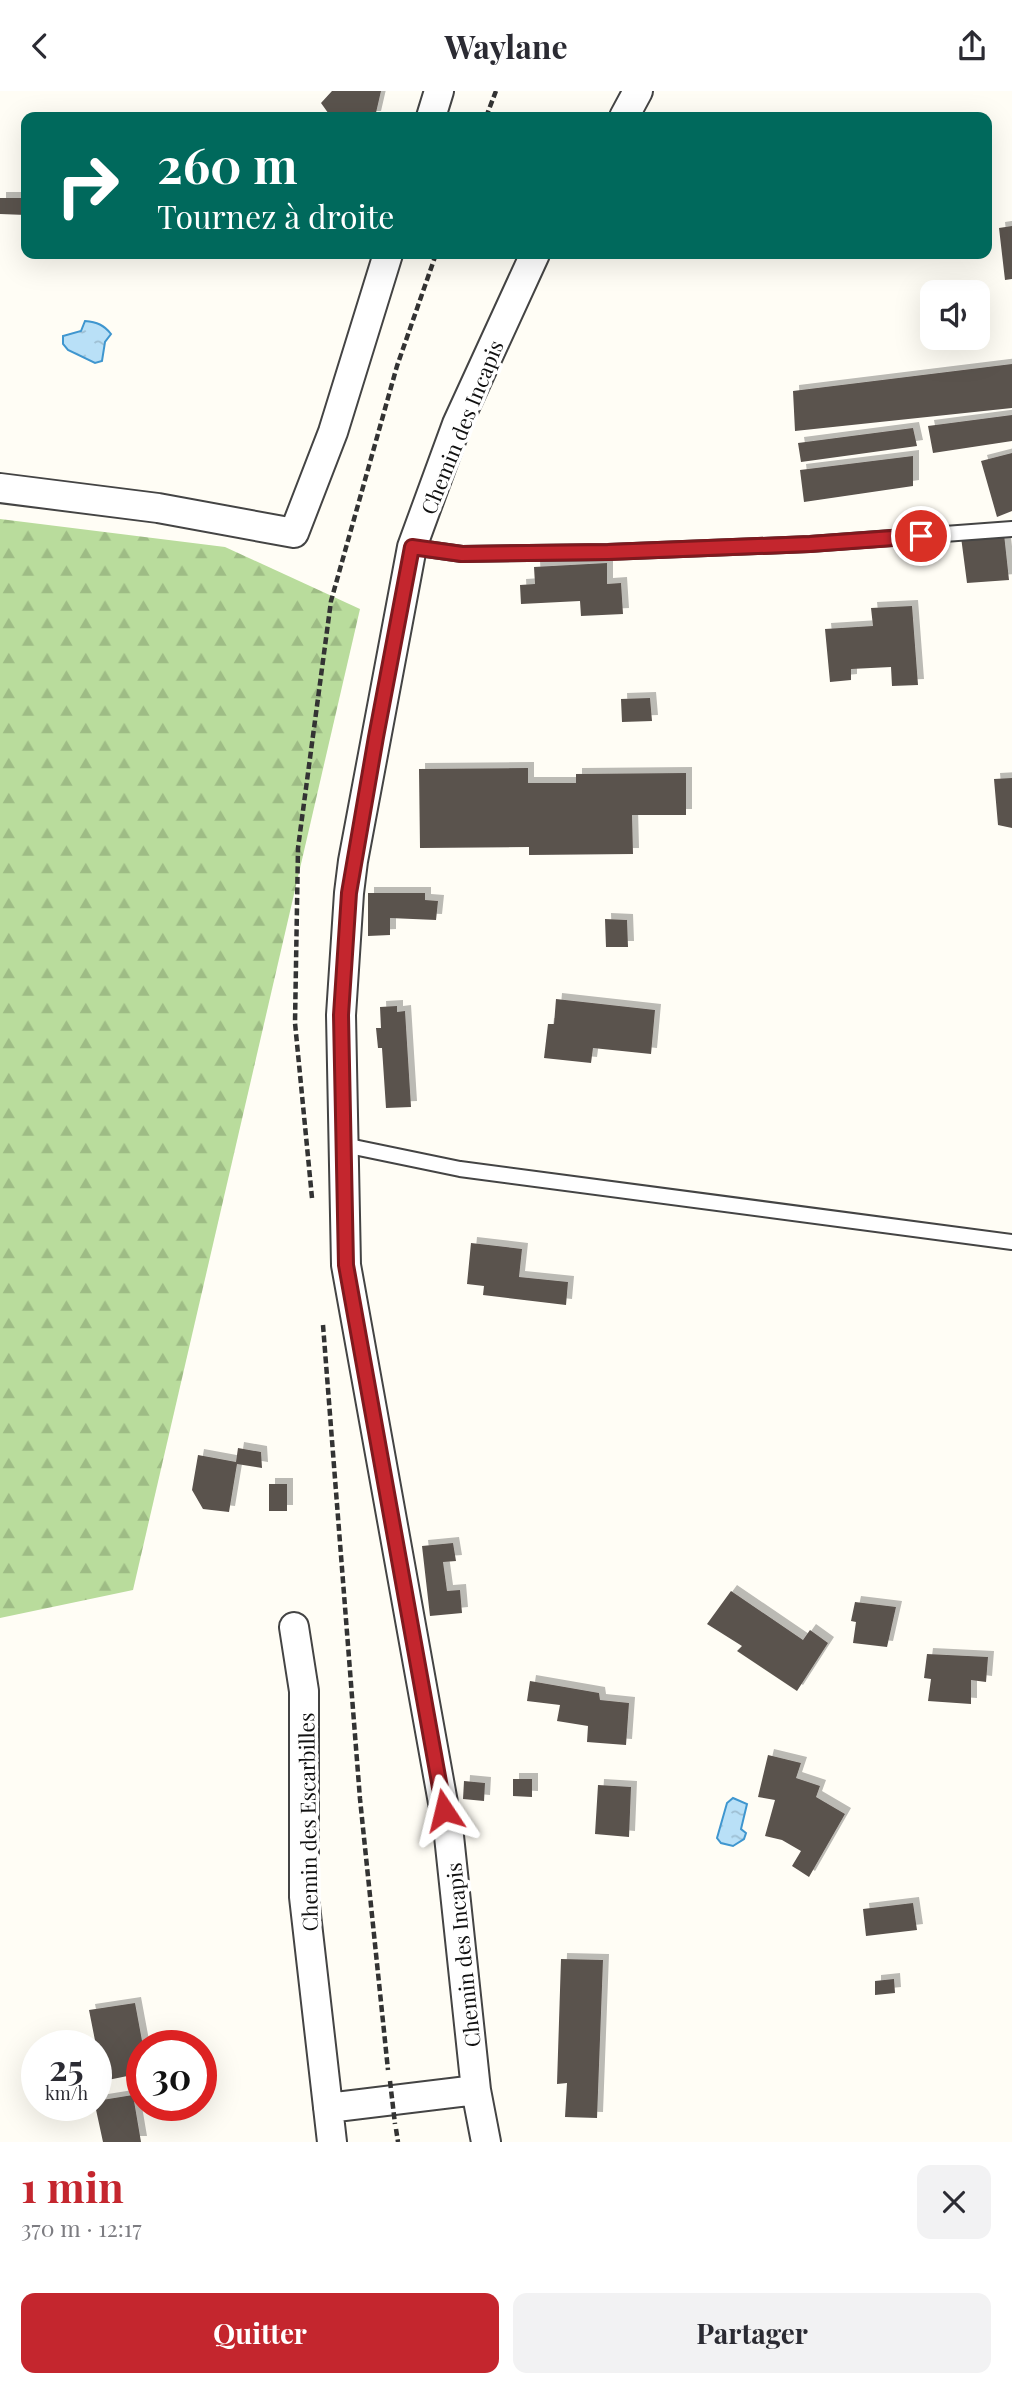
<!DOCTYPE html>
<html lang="fr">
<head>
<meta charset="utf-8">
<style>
  body { margin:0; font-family:"Playfair Display",serif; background:#f2f2f3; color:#2b2b33; height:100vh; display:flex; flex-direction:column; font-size:26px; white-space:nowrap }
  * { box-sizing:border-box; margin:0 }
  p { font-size:23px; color:#7c7c81 }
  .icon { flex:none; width:38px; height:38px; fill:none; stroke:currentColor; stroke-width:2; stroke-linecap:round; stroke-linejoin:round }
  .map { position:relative; height:2051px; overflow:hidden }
  .side { display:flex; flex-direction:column; background:#fff; flex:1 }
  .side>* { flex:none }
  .guide { position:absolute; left:21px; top:21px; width:971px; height:147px; border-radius:14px; box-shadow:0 7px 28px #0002; background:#00695c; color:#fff; overflow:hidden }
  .controls { position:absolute; left:920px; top:189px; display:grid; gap:14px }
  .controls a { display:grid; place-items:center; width:70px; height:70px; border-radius:14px; background:#fff; box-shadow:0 7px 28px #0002; font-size:35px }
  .speed { position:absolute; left:21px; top:1939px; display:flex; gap:14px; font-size:35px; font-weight:700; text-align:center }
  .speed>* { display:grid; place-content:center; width:91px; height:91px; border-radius:50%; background:#fff; box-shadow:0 7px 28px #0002; line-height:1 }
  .speed small { font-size:18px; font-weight:400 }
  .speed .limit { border:10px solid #d22; background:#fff; color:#111 }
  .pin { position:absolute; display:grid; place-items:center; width:60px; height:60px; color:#fff; margin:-30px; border:4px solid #fff; border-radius:50%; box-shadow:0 2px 7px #0007 }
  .me { position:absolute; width:77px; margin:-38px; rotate:350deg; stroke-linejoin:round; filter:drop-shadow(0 0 5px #0008) }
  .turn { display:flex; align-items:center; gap:24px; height:147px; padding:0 21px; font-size:32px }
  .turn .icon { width:91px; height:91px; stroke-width:2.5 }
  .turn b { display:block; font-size:49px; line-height:60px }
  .round { display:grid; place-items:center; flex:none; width:74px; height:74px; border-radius:14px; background:#f2f2f3 }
  .head { display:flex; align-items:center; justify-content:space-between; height:119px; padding:0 21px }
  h1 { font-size:42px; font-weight:700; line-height:52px; color:#c4262e }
  .button { display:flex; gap:14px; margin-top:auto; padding:14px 21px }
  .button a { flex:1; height:80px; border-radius:14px; background:#c4262e; color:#fff; font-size:28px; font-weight:700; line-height:80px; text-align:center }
  .button a+a { background:#f2f2f3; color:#2b2b33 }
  header { display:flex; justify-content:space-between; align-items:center; height:91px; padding:0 21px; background:#fff; font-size:32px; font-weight:700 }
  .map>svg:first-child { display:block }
  .forest { fill:url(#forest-firs) }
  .water { fill:url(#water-ripples); stroke:#3f96cf; stroke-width:2 }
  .building { fill:#5a524d; filter:url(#shadow) }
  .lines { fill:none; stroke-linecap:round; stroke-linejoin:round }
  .lane-casing { stroke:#444; stroke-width:18 }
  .street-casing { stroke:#444; stroke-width:32 }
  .path { stroke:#333; stroke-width:4.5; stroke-dasharray:7 3.5; stroke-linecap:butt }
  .lane { stroke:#fff; stroke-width:14 }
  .street { stroke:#fff; stroke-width:28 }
  .path-bridge { stroke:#333; stroke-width:4.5; stroke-dasharray:7 3.5; stroke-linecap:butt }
  .route-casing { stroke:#7f191e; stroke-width:18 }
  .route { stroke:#c4262e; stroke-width:12 }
  .labels { text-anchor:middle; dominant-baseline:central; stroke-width:7; stroke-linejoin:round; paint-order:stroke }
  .street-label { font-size:21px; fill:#111; stroke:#fff }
</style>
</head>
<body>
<header><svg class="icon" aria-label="back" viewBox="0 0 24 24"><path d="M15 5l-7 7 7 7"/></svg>Waylane<svg class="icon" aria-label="share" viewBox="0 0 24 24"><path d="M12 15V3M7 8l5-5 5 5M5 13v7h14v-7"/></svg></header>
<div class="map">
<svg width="1012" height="2051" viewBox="0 0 1012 2051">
  <defs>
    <pattern id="forest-firs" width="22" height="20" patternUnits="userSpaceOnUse" patternTransform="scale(1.75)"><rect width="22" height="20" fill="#b9dc9c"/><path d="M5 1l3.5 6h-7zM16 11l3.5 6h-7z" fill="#9ebc85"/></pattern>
    <pattern id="water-ripples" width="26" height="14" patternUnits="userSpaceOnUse" patternTransform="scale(1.75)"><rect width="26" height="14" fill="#b9e0f7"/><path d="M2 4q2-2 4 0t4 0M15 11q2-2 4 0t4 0" fill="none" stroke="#9ebfd3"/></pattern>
    <filter id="shadow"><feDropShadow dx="6" dy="-6" stdDeviation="0" flood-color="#0004"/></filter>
  </defs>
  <rect width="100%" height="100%" fill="#fffdf5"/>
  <path class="forest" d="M0,428l225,28 135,62 -227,981 -133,28z"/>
  <path class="water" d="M85,230c12,1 19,4 26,13l-6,8 -3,19 -7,2 -27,-13 -5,-6v-8l18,-5z
    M733,1707l14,6 -6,25 5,4 -2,6 -11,7 -12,-3 -4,-5 10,-35z"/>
  <path class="building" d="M332,0h49l-6,26h-44l-10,-14z
    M0,107h26v17l-26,-1z
    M1012,135v53l-7,1 -6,-52z
    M1012,273v44l-217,23 -2,-40z
    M1012,324v26l-79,12 -5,-27z
    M913,337l4,18 -116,16 -3,-19z
    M1012,362v58l-15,6 -16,-56z
    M913,365v30l-109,16 -4,-32z
    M1004,443l5,46 -42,3 -6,-46z
    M607,472v21l14,-1 2,31 -42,2 -1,-15 -59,3 -1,-19 15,-1 -1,-17z
    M912,515l6,79 -26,1 -1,-19 -40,2v11l-21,2 -5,-53 48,-3 -2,-18z
    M650,607l2,23 -30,1 -1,-23z
    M528,677v15h48v-9l110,-1v42h-54l1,39 -104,1v-8l-109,1 -1,-79z
    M1012,687v50l-14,-3 -4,-46z
    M368,802h57v7l13,1 -2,19 -46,-2v17l-22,1z
    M605,828l22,1 1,27h-22z
    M556,908l99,11 -4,44 -58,-6 -2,15 -47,-5 4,-34h6z
    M397,915v6l8,-1 6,96 -25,1 -4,-60h-4l-2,-20h5l-1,-21z
    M471,1152l51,6 -3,28 49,5 -2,23 -83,-10 1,-9 -17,-2z
    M238,1357l23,4 1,16 -25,-4 -8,48 -26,-3 -11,-19 6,-35 38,7z
    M269,1393h18v27h-18z
    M453,1452l3,18 -13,1 4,29 13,-1 2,23 -32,3 -8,-70z
    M731,1500l72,49 7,-10 18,13 -31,48 -60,-40 5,-5 -35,-22z
    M855,1511l41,5 -9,40 -34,-4 3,-21 -5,-1z
    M927,1563l61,3 -2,25 -15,-2v24l-43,-3 3,-22 -7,-1z
    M530,1590l69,12 1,7 29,3 -3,42 -39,-3 1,-16 -31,-5 3,-16 -33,-4z
    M768,1664l33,8 -5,15 24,8 -4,11 29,17 -36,63 -17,-11 9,-15 -19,-11 -17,-4 10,-36 -17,-3z
    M513,1688h19v18l-19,-1z
    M464,1690l21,2 -1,18 -21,-2z
    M598,1694l33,2 -2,50 -34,-3z
    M913,1812l4,27 -51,6 -3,-27z
    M561,1868l42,1 -6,158 -32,-1 2,-34 -10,1z
    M894,1888l1,14 -20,2v-14z
    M135,1912l8,43 -1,27 -39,8 -14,-71z
    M133,2004l8,47h-38l-8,-37 1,-4z"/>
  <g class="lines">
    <g class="lane-casing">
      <path id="lane" d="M412,456l50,7 146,-2 202,-8 202,-15
        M344,1054l116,24 552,73"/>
    </g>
    <g class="street-casing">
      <path id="street" d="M431,26l8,-26
        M624,26l14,-26
        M0,397l158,20 136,25 39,-101 55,-178
        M294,1536l10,64v206l28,245
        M328,2017l148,-18
        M486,2051l-10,-52 -27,-254 -103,-571 -5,-250 8,-122 4,-32 59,-314 45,-123 78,-170"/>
    </g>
    <path class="path" d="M486,26l10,-26
      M312,1107l-17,-175 3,-175 33,-247 66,-235 39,-112
      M323,1234l37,474 28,271
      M396,2038l2,13"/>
    <use href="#lane" class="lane"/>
    <use href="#street" class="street"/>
    <path class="path-bridge" d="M390,1990l5,43"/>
  </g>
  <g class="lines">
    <g class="route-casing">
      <path id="route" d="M444,1719l-98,-545 -5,-250 8,-122 27,-156 36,-190 50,7 146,-2 202,-8 111,-8"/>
    </g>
    <use href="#route" class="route"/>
  </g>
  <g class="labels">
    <g class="street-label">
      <text transform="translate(461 336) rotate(-68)">Chemin des Incapis</text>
      <text transform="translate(307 1731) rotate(-91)">Chemin des Escarbilles</text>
      <text transform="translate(462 1864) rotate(-96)">Chemin des Incapis</text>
    </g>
  </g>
</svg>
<div class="controls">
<a><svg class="icon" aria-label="sound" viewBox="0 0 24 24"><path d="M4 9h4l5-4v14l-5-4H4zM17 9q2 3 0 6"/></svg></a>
</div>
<div class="speed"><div>25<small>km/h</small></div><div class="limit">30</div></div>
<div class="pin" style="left:921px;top:445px;background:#d93025"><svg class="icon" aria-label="arrive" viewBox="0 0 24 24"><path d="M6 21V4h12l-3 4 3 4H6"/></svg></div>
<svg class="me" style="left:444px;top:1719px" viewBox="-20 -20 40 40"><path d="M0-17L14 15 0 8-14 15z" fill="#c4262e" stroke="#fff" stroke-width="4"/></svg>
<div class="guide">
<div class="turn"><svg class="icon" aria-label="right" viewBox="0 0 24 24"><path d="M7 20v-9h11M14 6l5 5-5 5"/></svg><div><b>260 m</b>Tournez à droite</div></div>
</div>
</div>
<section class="side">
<div class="head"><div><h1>1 min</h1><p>370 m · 12:17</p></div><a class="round"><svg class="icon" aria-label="close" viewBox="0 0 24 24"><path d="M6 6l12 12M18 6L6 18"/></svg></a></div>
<div class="button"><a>Quitter</a><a>Partager</a></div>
</section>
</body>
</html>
